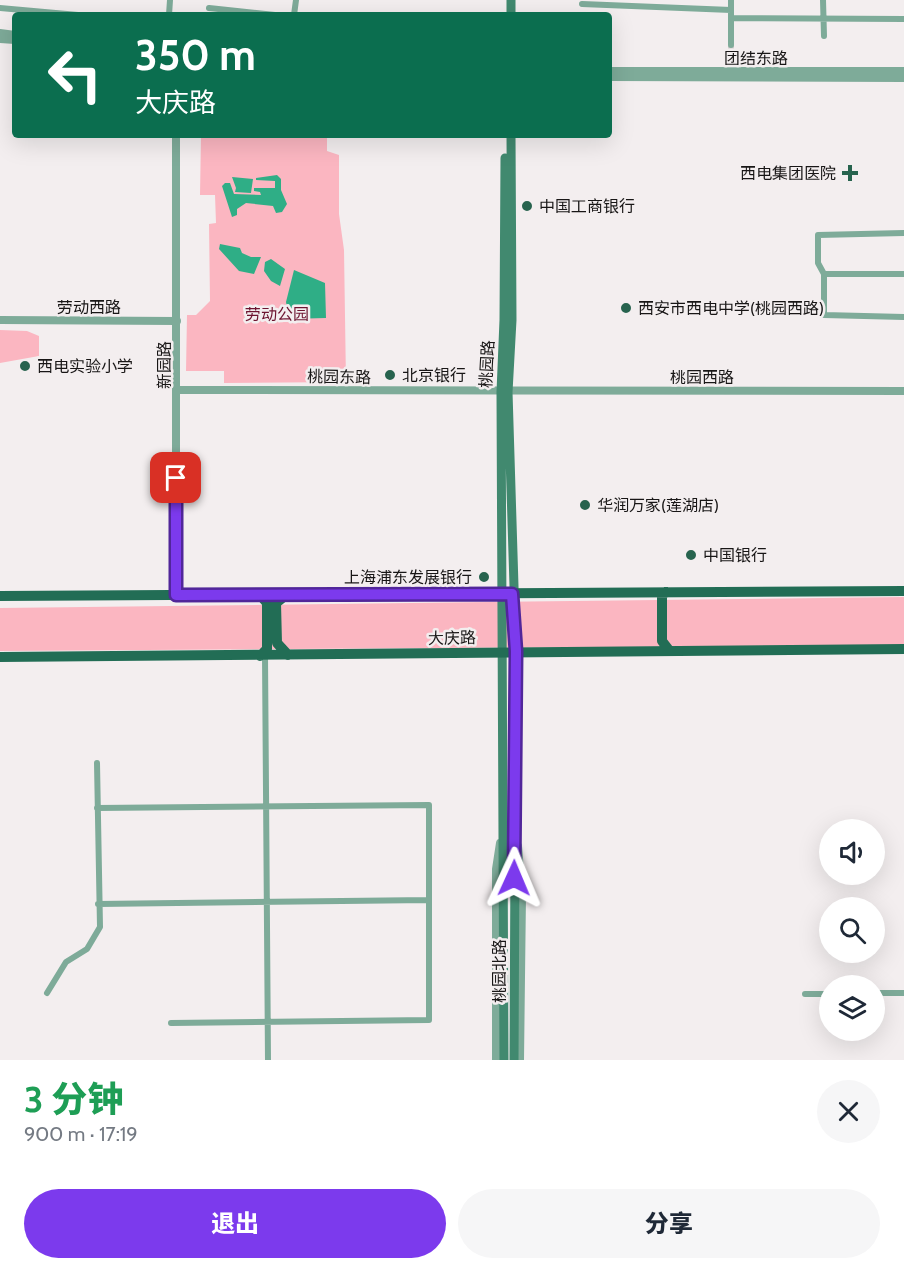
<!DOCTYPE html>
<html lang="zh">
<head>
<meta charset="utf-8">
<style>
  body { margin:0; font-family:Cabin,"Noto Sans SC",sans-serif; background:#f6f6f7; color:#1f2937; height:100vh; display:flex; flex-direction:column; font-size:22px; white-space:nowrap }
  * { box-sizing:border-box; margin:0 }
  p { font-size:20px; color:#747a83 }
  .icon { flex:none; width:33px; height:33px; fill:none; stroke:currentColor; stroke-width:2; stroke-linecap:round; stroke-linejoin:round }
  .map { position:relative; height:1060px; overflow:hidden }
  .panel { display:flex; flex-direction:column; background:#fff; flex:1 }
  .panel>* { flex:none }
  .guide { position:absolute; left:12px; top:12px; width:600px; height:126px; border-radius:6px; box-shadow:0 6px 24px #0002; background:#0b6e4f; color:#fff; overflow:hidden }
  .fabs { position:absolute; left:819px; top:819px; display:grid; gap:12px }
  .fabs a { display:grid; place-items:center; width:66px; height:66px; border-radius:50%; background:#fff; box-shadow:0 6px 24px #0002; font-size:30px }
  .pin { position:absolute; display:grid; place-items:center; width:51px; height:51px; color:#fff; margin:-26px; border-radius:12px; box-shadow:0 3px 9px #0006 }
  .me { position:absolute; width:66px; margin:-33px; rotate:1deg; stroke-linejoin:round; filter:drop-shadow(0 0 4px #0008) }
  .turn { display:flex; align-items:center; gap:21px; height:126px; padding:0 24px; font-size:27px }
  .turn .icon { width:78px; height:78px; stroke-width:2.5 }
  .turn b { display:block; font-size:42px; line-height:51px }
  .round { display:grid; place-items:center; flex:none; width:63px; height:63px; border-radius:32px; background:#f6f6f7 }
  .head { display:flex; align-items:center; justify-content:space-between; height:102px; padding:0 24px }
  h1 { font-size:36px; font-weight:800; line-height:45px; color:#1e9e55 }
  .action { display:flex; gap:12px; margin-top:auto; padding:12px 24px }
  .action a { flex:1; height:69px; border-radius:36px; background:#7c3aed; color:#fff; font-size:24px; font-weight:800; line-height:69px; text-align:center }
  .action a+a { background:#f6f6f7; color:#1f2937 }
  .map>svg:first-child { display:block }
  .green { fill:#fbb6c1 }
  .water { fill:#2fae86 }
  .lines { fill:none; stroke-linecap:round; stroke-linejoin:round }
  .minor-tunnel { stroke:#d2cece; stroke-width:6; stroke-dasharray:6 3; stroke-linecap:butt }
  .minor { stroke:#7eab99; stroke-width:6 }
  .tertiary { stroke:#7eab99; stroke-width:8 }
  .secondary { stroke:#41896f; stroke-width:9 }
  .primary { stroke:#226d55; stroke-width:10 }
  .route-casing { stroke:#51269a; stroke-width:15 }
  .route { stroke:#7c3aed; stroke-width:10 }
  .poi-dot { fill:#27634e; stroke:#f3eeef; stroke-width:2 }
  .labels { text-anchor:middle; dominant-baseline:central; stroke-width:5; stroke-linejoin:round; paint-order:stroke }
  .street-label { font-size:16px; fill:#181616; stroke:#f3eeef }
  .poi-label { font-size:16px; fill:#181616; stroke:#f3eeef; text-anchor:start }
  .park-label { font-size:16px; fill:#6d1430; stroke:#f3eeef }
</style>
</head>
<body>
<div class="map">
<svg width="904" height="1060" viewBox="0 0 904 1060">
  <rect width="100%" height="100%" fill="#f3eeef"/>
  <path class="green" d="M201,135h126v16l12,4v59l5,36 2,132 -122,1v-12h-38l1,-56h9l14,-14 -1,-77 7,-1 -1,-28h-15z
    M0,330l27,1 12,5v20l-39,7z
    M904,597v48l-904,6v-43z"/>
  <path class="water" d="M277,175l4,4v11l6,14 -5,8 -6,1 -3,-7 -27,-3 -9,6v6l-5,2 -10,-31 3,-3h5l4,11 27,1 -1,-3 -6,-1v-3h21v-7l-19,-1v-2z
    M232,177l21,2 -2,14 -16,-1 1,-4z
    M220,244l20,4 2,5 9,4h10l-7,17 -15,-3 -20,-22z
    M271,259l14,10 -5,17 -9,-5 -7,-10 1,-9z
    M294,270l31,13 1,35 -37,1 -3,-17z"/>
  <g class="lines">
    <path class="minor-tunnel" d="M731,45v18"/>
    <path class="minor" d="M731,0v45
      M823,0l1,36
      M582,4l149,6
      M0,8l78,7
      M209,8l66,7
      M169,15l1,-15
      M294,15l2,-15
      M731,18l173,1
      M904,233l-86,2v28l6,11v41l80,2
      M824,274h80
      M265,656l3,404
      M97,808l332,-3v215l-258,3
      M98,904l331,-4
      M47,993l19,-31 21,-13 13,-22 -3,-164
      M874,993h30
      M805,994h25"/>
    <path class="tertiary" d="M0,33l15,2
      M0,39l15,1
      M609,71h295
      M609,77l295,1
      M0,320l177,1
      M177,390l727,1
      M176,595v-460
      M518,846l4,49 -2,165
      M496,1060v-191l4,-26"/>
    <path class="secondary" d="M511,15v-15
      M511,135l1,185 -4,72 8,259 -2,409
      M504,1060l-3,-668 3,-72 1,-162"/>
    <path class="primary" d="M666,592l-4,4v45l7,9
      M260,595l7,8v46l-7,7
      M286,595l-10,8 1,40 11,12
      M0,596l904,-5
      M0,657l904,-8"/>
  </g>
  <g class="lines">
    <g class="route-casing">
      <path id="route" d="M176,478v117l336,-1 4,57 -2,227"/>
    </g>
    <use href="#route" class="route"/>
  </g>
  <g class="poi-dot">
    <path d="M847 164h6v6h6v6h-6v6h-6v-6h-6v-6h6z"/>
    <circle cx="527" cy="206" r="6"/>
    <circle cx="626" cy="308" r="6"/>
    <circle cx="25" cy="366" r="6"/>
    <circle cx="390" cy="375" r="6"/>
    <circle cx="585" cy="505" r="6"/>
    <circle cx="691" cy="555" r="6"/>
    <circle cx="484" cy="577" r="6"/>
  </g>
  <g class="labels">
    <g class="street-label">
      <text x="756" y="58">团结东路</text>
      <text x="89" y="307">劳动西路</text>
      <text transform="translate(487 364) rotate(-87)">桃园路</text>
      <text transform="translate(164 365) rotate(-90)">新园路</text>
      <text transform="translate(339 377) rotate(1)">桃园东路</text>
      <text x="702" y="377">桃园西路</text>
      <text transform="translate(452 638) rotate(-1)">大庆路</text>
      <text transform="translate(499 971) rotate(-90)">桃园北路</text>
    </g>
    <g class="poi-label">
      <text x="836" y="173" text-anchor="end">西电集团医院</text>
      <text x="539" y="206">中国工商银行</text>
      <text x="638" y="308">西安市西电中学(桃园西路)</text>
      <text x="37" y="366">西电实验小学</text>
      <text x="402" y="375">北京银行</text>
      <text x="597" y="505">华润万家(莲湖店)</text>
      <text x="703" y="555">中国银行</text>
      <text x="472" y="577" text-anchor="end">上海浦东发展银行</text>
    </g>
    <g class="park-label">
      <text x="277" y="314">劳动公园</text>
    </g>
  </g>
</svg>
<div class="fabs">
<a><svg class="icon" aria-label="sound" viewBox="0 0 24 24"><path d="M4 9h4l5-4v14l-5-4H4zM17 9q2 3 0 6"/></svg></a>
<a><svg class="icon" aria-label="search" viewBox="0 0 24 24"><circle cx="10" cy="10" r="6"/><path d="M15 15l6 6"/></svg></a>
<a><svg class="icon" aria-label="layers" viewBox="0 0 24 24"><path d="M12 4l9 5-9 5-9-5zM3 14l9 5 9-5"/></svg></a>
</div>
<div class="pin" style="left:176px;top:478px;background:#d93025"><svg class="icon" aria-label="arrive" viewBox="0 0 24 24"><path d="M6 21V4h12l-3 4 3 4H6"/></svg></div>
<svg class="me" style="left:514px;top:878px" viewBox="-20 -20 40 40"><path d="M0-17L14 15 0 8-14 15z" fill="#7c3aed" stroke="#fff" stroke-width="4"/></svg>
<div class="guide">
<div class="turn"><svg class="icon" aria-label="left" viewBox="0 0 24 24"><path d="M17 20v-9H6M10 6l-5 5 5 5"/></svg><div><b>350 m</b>大庆路</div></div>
</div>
</div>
<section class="panel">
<div class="head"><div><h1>3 分钟</h1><p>900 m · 17:19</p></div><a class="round"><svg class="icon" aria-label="close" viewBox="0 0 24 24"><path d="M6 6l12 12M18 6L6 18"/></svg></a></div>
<div class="action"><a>退出</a><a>分享</a></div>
</section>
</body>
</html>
